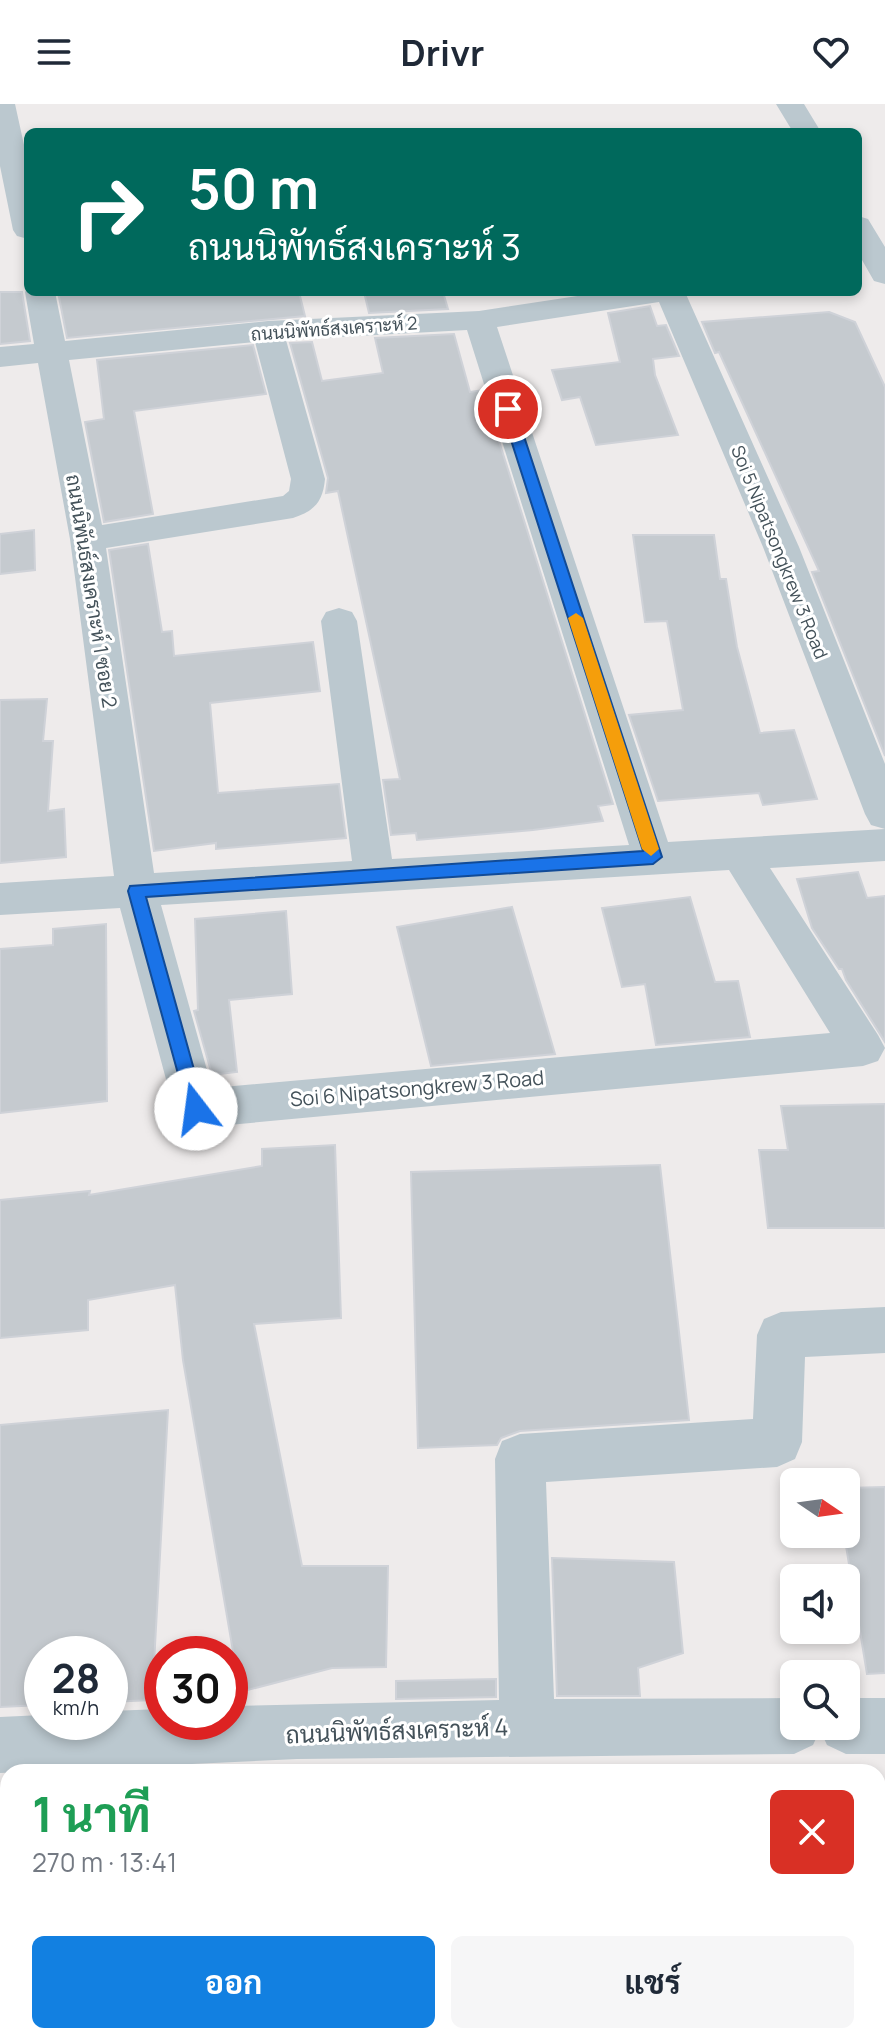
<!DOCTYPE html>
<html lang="th">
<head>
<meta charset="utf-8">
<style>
  body { margin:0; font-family:Manrope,Sarabun,sans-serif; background:#f6f6f7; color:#1f2937; height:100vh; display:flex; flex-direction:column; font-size:30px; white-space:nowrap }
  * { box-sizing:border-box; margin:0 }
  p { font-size:26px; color:#747a83 }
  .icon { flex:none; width:44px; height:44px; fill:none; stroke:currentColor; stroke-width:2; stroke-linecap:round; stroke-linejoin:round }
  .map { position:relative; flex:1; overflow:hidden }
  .drawer { position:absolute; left:0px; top:1660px; width:886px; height:280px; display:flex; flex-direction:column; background:#fff; border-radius:24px 24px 0 0; box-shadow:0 4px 12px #0003 }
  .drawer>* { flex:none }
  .banner { position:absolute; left:24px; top:24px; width:838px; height:168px; border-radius:12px; box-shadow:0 4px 12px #0003; background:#00695c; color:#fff; overflow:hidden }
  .needle { width:52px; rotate:103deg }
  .controls { position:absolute; left:780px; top:1364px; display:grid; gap:16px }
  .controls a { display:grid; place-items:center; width:80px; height:80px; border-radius:12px; background:#fff; box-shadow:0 4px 12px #0003; font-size:40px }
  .speed { position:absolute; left:24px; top:1532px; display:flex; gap:16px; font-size:40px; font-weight:700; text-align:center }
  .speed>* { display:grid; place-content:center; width:104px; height:104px; border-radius:50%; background:#fff; box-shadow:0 4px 12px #0003; line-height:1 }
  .speed small { font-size:20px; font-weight:400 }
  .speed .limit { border:12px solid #d22; background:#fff; color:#111 }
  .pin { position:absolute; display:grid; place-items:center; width:68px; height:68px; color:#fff; margin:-34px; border:4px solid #fff; border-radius:50%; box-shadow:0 2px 8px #0007 }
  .me { position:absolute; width:88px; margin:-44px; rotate:345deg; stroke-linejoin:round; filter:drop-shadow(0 0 6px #0008) }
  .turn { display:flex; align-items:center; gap:28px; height:168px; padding:0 32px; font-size:36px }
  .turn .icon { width:104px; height:104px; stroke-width:2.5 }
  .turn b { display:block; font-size:56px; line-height:68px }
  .round { display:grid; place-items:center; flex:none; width:84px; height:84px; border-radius:12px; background:#f6f6f7 }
  .summary { display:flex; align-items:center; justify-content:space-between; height:136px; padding:0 32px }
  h1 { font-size:48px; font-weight:700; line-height:60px; color:#1e9e55 }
  .button { display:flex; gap:16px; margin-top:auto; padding:16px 32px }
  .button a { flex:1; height:92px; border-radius:12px; background:#1280e1; color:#fff; font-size:32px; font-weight:700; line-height:92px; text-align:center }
  .button a+a { background:#f6f6f7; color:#1f2937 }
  header { display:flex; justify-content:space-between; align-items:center; height:104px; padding:0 32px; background:#fff; font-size:36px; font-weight:700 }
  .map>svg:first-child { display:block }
  .building { fill:#c5cacf; stroke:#cfd2d8; stroke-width:2 }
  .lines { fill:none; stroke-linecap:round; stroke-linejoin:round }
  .minor { fill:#bbc8cf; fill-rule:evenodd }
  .route { fill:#1a73e8; stroke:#114b97; stroke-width:2 }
  .slow { fill:#f59e0b }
  .labels { text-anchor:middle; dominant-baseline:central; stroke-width:6; stroke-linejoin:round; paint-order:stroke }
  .far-street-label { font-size:18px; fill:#435159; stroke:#fff }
  .street-label { font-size:20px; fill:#435159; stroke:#fff }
  .near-street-label { font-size:24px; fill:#435159; stroke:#fff }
</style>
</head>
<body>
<header><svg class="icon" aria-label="menu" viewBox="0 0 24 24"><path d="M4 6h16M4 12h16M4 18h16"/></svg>Drivr<svg class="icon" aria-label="heart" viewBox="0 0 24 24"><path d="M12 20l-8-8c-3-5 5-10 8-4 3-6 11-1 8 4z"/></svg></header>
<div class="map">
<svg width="885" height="1940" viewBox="0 0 885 1940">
  <rect width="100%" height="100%" fill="#eeebeb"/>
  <path class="building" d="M0,188h22l8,49 -30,3z
    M58,188h241l6,24 -238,22z
    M364,188h79l5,17 -79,4z
    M650,202l7,20 9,-1 13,31 -26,3 2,16 23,60 -82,10 -16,-48 -18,3 -10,-30 68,-8 -12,-49z
    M829,208l26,10 30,65v369l-73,-184 7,-1 -100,-219 -4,1 -13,-31z
    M454,230l16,58 13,-2 130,414 -15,2 5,15 -70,9 -116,10 -1,-7 -25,2 -8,-55 17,-1 -62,-288 -12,2 2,-15 -38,-135 22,-1 10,39 61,-8 -8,-35z
    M253,241l13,49 -132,17 19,103 -49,8 -19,-100 19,-3 -7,-59z
    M34,426l1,40 -35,4v-40z
    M633,431h81l6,44h6l11,68 23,86 34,-3 23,69 -54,6 -4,-12 -101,8 -29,-86 54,-5 -16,-89 -22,1z
    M148,440l14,88 10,-1 2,25 139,-14 7,49 -110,12 8,90 121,-9 7,54 -130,11v-6l-62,8 -45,-301z
    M47,595l-4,42h10l-5,70 16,-2 2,48 -66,6v-163z
    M858,768l9,26 18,-2v146l-39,-62 -4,-11h-3l-27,-41 -15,-49z
    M690,793l25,85 23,-1 12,56 -94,8 -11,-61 -23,3 -20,-79z
    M512,803l43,147 -124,12 -34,-139z
    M286,807l6,83 -63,6 8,72 -25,3 -18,-64 4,-1 -3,-91z
    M106,820l1,177 -107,12v-164l53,-4v-16z
    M885,1000v124h-117l-9,-78h29l-7,-44z
    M335,1041l6,173 -87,6 48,242h86l-2,101 -54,1 -92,24 -57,-332 -8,-75 -87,15v30l-88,8v-138l90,-9 -1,4 173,-29v-17z
    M660,1061l29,255 -169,11 -19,7 -4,7 -79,3 -7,-276z
    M168,1306l-16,290 -42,2v-48h-68v51l-42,2v-282z
    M885,1383v186l-18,1 -21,-128v-58z
    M552,1454l122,4 9,91 -45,15 2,28h-83z
    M496,1575v18l-100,2v-18z"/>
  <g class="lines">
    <path class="minor" d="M0,0h15l13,59v76l-11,-3 -4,-6 -13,-64z
      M776,0h28l17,28h-28z
      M858,112l10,3 17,28v37l-11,-3 -16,-28z
      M28,183v5h27l10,49 203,-20 211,-10 125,-19h81l114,255 86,217v65l-14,-4 -6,-11 -102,-267 -104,-245 -162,25 171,515 217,-13v32l-115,7 108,167 7,13 -7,13 -15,5 -667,62 -16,-5 -6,-14 -54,-201 -120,7v-32l114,-7 -44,-337 -32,-176 -38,4v-20l34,-3 -9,-52zM467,226l162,515 -237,14 -35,-238 -5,-9 -13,-4 -13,4 -5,9 31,240 -198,12 -48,-325 187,-30c22,-7 30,-17 32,-39l-39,-139zM255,238l36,137 -2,12 -6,5 -181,29 -33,-165zM729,766l101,163 -618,55 -51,-183z
      M885,1203v46l-80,4 -3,85 -7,17 -18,8 -231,15 8,217 240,-1v28h52v-28h39v56h-39l-19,-9 -7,-15 -7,15 -19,9 -497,5 -297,14v-56l42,-2v7h68v-11l52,-2v13h68v-16l269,-6 -4,-241 7,-18 18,-7 233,-15 4,-84 7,-16 17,-7z"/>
  </g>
  <path class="route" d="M508,301l7,4 147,448 -9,7 -507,33 59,212 -3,5h-13l-61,-223 2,-5 513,-35 -142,-442z"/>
  <path class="slow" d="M576,509l7,5 76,231 -8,7 -9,-7 -74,-231z"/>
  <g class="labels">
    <g class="far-street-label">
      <text transform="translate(334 224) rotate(-4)">ถนนนิพัทธ์สงเคราะห์ 2</text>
      <text transform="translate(780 448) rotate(68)">Soi 5 Nipatsongkrew 3 Road</text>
    </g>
    <g class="street-label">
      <text transform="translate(92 487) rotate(81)">ถนนนิพันธ์สงเคราะห์ 1 ซอย 2</text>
      <text transform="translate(417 984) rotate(-5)">Soi 6 Nipatsongkrew 3 Road</text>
    </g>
    <g class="near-street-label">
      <text transform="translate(397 1626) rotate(-2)">ถนนนิพัทธ์สงเคราะห์ 4</text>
    </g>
  </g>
</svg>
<div class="controls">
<a><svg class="needle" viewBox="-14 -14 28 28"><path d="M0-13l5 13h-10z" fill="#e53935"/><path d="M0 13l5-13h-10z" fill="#747a83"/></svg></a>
<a><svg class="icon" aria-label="sound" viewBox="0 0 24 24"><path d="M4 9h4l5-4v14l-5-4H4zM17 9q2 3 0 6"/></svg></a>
<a><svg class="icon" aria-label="search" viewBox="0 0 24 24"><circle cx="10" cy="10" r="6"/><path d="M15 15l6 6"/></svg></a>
</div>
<div class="speed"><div>28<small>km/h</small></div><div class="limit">30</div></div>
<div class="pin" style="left:508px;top:305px;background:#d93025"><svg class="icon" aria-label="arrive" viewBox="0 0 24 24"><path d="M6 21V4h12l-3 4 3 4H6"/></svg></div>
<svg class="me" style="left:196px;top:1005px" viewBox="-20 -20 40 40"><circle r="19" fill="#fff"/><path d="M0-13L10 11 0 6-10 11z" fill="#1a73e8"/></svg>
<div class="banner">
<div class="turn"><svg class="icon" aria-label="right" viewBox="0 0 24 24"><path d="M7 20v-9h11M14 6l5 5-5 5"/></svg><div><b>50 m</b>ถนนนิพัทธ์สงเคราะห์ 3</div></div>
</div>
<section class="drawer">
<div class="summary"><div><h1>1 นาที</h1><p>270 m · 13:41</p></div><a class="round" style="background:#d93025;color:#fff"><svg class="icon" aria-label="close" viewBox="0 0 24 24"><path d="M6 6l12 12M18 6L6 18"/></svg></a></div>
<div class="button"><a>ออก</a><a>แชร์</a></div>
</section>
</div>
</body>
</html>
